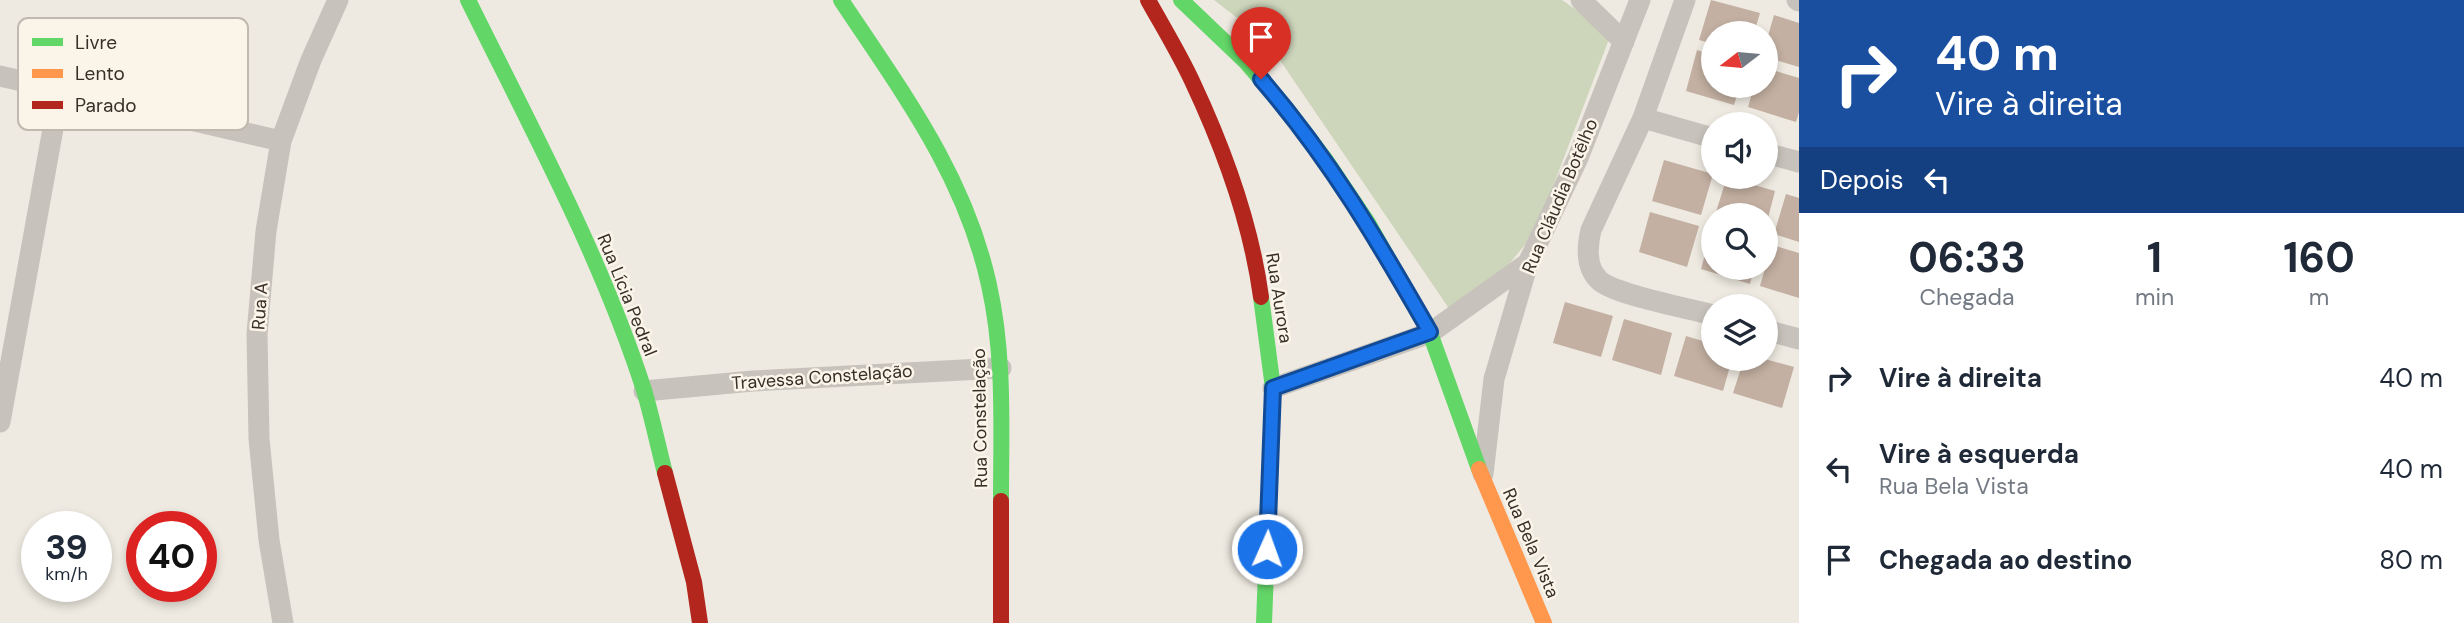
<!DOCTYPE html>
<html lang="pt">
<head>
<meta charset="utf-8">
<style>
  body { margin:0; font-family:"DM Sans",sans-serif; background:#f2f2f3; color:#1f2937; height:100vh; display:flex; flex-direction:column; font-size:26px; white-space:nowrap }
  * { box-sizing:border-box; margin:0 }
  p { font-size:23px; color:#747a83 }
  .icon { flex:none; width:38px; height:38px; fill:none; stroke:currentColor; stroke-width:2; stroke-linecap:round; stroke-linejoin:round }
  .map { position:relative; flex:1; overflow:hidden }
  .side { display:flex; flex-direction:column; background:#fff; width:665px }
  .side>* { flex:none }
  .hud { background:#1a4fa0; color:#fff; overflow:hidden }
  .needle { width:46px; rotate:254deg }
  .controls { position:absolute; left:1701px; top:21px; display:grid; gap:14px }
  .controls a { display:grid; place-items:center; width:77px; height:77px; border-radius:50%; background:#fff; box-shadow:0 4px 10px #0003; font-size:35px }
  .speed { position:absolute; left:21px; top:511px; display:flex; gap:14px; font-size:35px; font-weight:700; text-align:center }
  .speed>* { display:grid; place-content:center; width:91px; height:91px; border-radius:50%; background:#fff; box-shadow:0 4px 10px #0003; line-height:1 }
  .speed small { font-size:18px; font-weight:400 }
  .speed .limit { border:10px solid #d22; background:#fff; color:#111 }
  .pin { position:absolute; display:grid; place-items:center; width:60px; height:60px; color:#fff; margin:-72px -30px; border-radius:50% 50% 50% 0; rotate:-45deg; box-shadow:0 0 7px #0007 }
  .pin .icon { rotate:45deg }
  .me { position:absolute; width:77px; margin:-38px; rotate:2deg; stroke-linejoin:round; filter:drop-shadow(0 0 5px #0008) }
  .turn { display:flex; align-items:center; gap:24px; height:147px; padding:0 21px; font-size:32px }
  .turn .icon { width:91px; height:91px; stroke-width:2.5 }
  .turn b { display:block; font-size:49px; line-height:60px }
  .then { display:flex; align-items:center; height:66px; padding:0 21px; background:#0003; gap:14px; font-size:26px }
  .eta { display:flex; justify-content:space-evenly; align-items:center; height:119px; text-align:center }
  .eta b { font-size:42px; font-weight:700; line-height:49px }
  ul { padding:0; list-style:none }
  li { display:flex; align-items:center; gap:21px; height:91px; padding:0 21px }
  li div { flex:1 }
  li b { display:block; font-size:26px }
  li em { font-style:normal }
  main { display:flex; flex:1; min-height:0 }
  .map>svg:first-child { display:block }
  .green { fill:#cdd5bb }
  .building { fill:#c3b0a2 }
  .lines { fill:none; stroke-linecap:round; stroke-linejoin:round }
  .street { stroke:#c7c2bb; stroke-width:21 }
  .fast { stroke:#63d668; stroke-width:16 }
  .slow { stroke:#ff974d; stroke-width:16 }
  .jam { stroke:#b3261e; stroke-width:16 }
  .route-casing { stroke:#114b97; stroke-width:18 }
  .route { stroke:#1a73e8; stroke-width:12 }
  .labels { text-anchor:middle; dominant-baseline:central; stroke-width:5; stroke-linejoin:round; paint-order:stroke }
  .street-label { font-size:18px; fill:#382f28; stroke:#fbf4e9 }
  .key { fill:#fbf4e9; stroke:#c0b9af; stroke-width:2 }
  .key-label { font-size:19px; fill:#382f28 }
</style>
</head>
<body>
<main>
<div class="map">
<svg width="1799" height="623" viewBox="0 0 1799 623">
  <rect width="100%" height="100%" fill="#eeeae1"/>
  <path class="green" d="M1214,0h348l49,34 -75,197 -26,32 -60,47 -183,-269z"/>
  <path class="building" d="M1711,0l49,13 -6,20h-41v11l-14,-4z
    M1774,15l25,8v44l-33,-10v-14z
    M1697,50l16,5v31h27l-6,19 -48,-14z
    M1766,68l33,10v34l-3,10 -48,-15 6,-21h12z
    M1664,160l49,14 -12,41 -49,-14z
    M1727,177l48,14 -8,31 -1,-7h-51z
    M1786,194l13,4v44l-25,-8z
    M1650,212l49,14 -12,41 -48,-15z
    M1712,229l1,39h41l-4,16 -49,-15z
    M1772,245l27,8v45l-39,-12z
    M1565,302l48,14 -12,41 -48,-14z
    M1624,319l48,14 -11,42 -49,-15z
    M1686,336l27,8v15h19l-9,32 -49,-15z
    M1744,359h21l29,8 -12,41 -49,-15z"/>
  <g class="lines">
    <path class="street" d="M1581,0l43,42
      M1685,0l-42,118 -52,112c-4,17 -6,38 9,51 16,14 88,27 113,34
      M1797,0l2,1
      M0,76l281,65
      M1643,118l70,20
      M1766,153l33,9
      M1766,330l33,9
      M1273,388l157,-55 98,-70
      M644,391l109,-10 248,-13
      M0,422l60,-332
      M1483,474l11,-95 34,-116 50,-105 62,-158
      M283,623l-14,-83 -10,-101 -2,-105 9,-103 15,-90 30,-81 27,-60"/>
    <path class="fast" d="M468,0c63,128 132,254 176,390 8,27 14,56 21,83
      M841,0c61,92 124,175 148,285 16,71 12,144 12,216
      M1181,0l65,62 44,51 35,46 43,64 62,110 49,136
      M1261,297l12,91 -9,235"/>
    <path class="slow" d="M1479,469l65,154"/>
    <path class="jam" d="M1148,0c15,27 31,53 44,81 32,68 59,142 69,216
      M665,473l29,109 6,41
      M1001,501v122"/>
  </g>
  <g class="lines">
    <g class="route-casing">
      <path id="route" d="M1261,79c69,80 117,162 169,253l-157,56 -6,161"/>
    </g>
    <use href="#route" class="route"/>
  </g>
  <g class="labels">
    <g class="street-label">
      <text transform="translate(1560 196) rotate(-67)">Rua Cláudia Botêlho</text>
      <text transform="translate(627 295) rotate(68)">Rua Lícia Pedral</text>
      <text transform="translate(1279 298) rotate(81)">Rua Aurora</text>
      <text transform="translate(260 306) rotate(-86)">Rua A</text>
      <text transform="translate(822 377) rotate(-4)">Travessa Constelação</text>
      <text transform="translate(980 418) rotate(-91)">Rua Constelação</text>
      <text transform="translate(1531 543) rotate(67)">Rua Bela Vista</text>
    </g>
  </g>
  <rect x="18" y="18" width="230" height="112" rx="10" class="key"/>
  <rect x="32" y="38" width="31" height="8" fill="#63d668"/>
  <rect x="32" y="69" width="31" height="9" fill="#ff974d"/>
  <rect x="32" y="101" width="31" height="8" fill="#b3261e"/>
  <g class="key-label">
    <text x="75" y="49">Livre</text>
    <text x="75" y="80">Lento</text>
    <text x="75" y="112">Parado</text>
  </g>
</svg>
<div class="controls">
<a><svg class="needle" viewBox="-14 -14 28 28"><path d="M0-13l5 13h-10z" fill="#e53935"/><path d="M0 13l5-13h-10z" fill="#747a83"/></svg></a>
<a><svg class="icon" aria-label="sound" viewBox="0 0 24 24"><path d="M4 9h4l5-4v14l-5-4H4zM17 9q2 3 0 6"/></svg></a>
<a><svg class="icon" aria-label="search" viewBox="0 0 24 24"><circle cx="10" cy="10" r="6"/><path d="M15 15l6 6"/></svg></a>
<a><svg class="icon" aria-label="layers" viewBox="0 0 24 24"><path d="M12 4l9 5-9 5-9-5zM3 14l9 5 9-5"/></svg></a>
</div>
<div class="speed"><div>39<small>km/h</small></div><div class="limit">40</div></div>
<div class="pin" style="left:1261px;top:79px;background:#d93025"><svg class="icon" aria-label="arrive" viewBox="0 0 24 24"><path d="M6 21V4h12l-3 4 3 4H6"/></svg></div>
<svg class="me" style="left:1267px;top:549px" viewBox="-20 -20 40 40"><circle r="17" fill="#1a73e8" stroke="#fff" stroke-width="3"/><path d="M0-11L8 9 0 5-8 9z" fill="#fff"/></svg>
</div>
<section class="side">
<div class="hud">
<div class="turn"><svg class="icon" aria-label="right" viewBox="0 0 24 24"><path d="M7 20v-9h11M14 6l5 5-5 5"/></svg><div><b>40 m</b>Vire à direita</div></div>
<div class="then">Depois<svg class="icon" aria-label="left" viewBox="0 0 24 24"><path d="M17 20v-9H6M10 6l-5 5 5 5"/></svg></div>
</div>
<div class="eta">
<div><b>06:33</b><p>Chegada</p></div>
<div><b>1</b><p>min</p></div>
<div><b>160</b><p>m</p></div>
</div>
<ul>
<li><svg class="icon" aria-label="right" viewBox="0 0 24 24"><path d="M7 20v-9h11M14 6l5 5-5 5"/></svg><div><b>Vire à direita</b></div><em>40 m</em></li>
<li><svg class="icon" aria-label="left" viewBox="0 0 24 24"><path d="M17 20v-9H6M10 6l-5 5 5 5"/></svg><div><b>Vire à esquerda</b><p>Rua Bela Vista</p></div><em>40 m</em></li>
<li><svg class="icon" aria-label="arrive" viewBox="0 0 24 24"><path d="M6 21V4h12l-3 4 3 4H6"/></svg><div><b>Chegada ao destino</b></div><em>80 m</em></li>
</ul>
</section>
</main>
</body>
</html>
